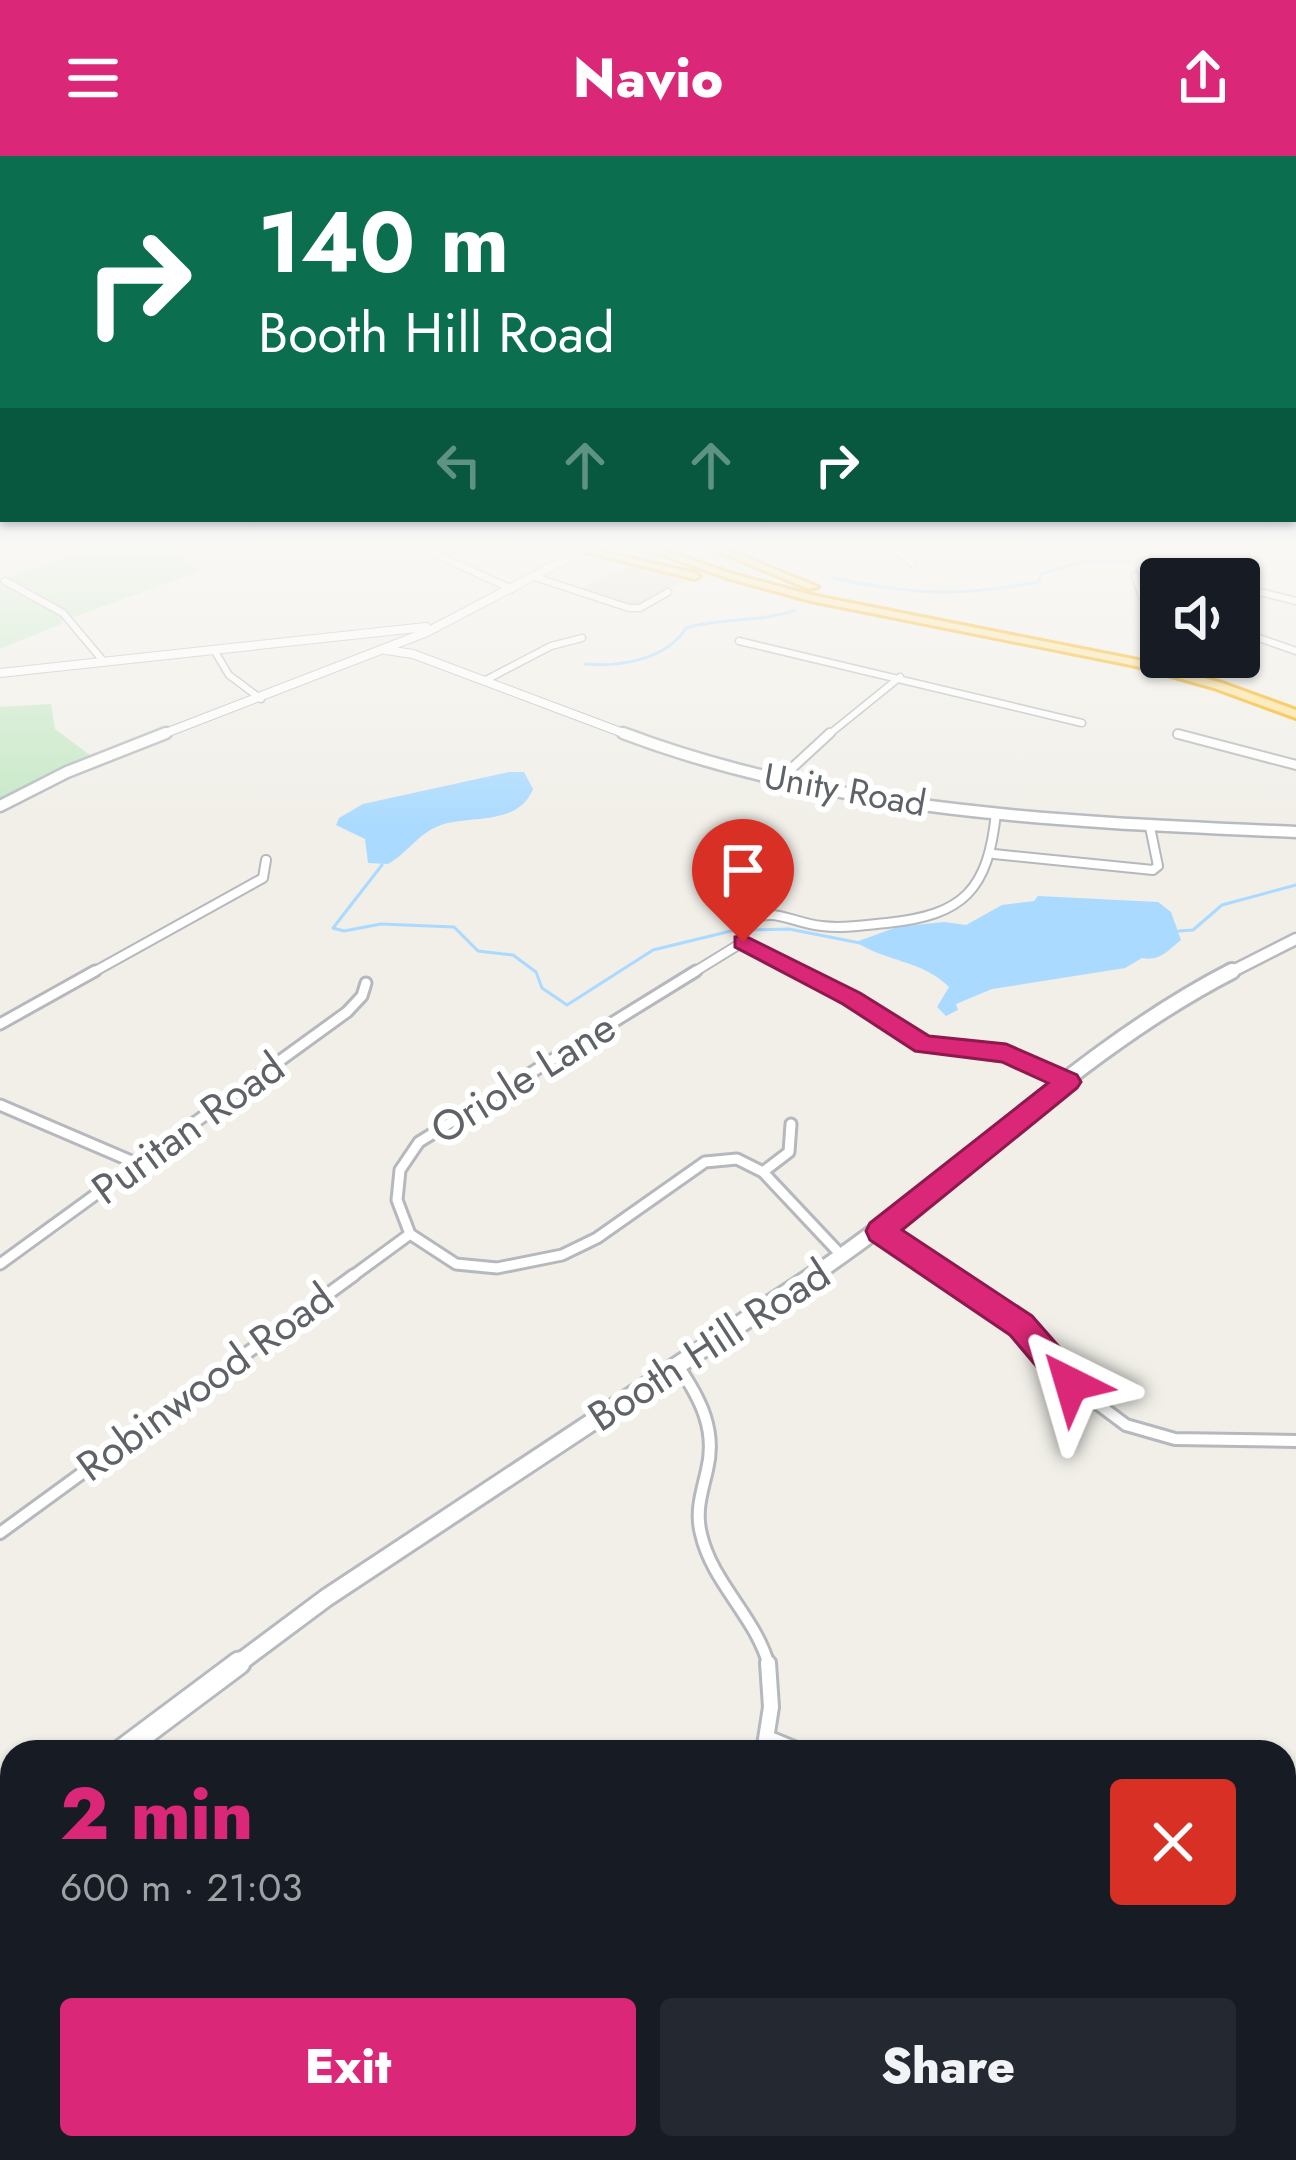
<!DOCTYPE html>
<html lang="en">
<head>
<meta charset="utf-8">
<style>
  body { margin:0; font-family:Jost,sans-serif; background:#242831; color:#f1f3f6; height:100vh; display:flex; flex-direction:column; font-size:45px; white-space:nowrap }
  * { box-sizing:border-box; margin:0 }
  p { font-size:39px; color:#9ea1a6 }
  .icon { flex:none; width:66px; height:66px; fill:none; stroke:currentColor; stroke-width:2; stroke-linecap:round; stroke-linejoin:round }
  .map { position:relative; flex:1; overflow:hidden }
  .details { position:absolute; left:0px; top:1584px; width:1296px; height:420px; display:flex; flex-direction:column; background:#171b24; border-radius:36px 36px 0 0; box-shadow:0 3px 9px #0004 }
  .details>* { flex:none }
  .banner { position:absolute; left:0px; top:0px; width:1296px; height:366px; box-shadow:0 3px 9px #0004; background:#0b6e4f; color:#fff; overflow:hidden }
  .tools { position:absolute; left:1140px; top:402px; display:grid; gap:24px }
  .tools a { display:grid; place-items:center; width:120px; height:120px; border-radius:12px; background:#171b24; box-shadow:0 3px 9px #0004; font-size:60px }
  .pin { position:absolute; display:grid; place-items:center; width:102px; height:102px; color:#fff; margin:-123px -51px; border-radius:50% 50% 50% 0; rotate:-45deg; box-shadow:0 0 12px #0007 }
  .pin .icon { rotate:45deg }
  .me { position:absolute; width:132px; margin:-66px; rotate:320deg; stroke-linejoin:round; filter:drop-shadow(0 0 9px #0008) }
  .turn { display:flex; align-items:center; gap:42px; height:252px; padding:0 60px; font-size:54px }
  .turn .icon { width:156px; height:156px; stroke-width:2.5 }
  .turn b { display:block; font-size:84px; line-height:102px }
  .lanes { display:flex; align-items:center; height:114px; padding:0 60px; background:#0003; justify-content:center; gap:60px; direction:ltr }
  .lanes .off { opacity:.35 }
  .round { display:grid; place-items:center; flex:none; width:126px; height:126px; border-radius:12px; background:#242831 }
  .headline { display:flex; align-items:center; justify-content:space-between; height:204px; padding:0 60px }
  h1 { font-size:72px; font-weight:800; line-height:90px; color:#db2777 }
  .cta { display:flex; gap:24px; margin-top:auto; padding:24px 60px }
  .cta a { flex:1; height:138px; border-radius:12px; background:#db2777; color:#fff; font-size:48px; font-weight:800; line-height:138px; text-align:center }
  .cta a+a { background:#242831; color:#f1f3f6 }
  header { display:flex; justify-content:space-between; align-items:center; height:156px; padding:0 60px; background:#db2777; color:#fff; font-size:54px; font-weight:800 }
  .map>svg:first-child { display:block }
  .education { fill:#e1ded6 }
  .green { fill:#c5e8c5 }
  .water { fill:#aadaff }
  .lines { fill:none; stroke-linecap:round; stroke-linejoin:round }
  .stream { stroke:#aadaff; stroke-width:3 }
  .street-far4-casing { stroke:#b5b8bc; stroke-width:9 }
  .street-far3-casing { stroke:#b5b8bc; stroke-width:12 }
  .street-far2-casing { stroke:#b5b8bc; stroke-width:15 }
  .street-far1-casing { stroke:#b5b8bc; stroke-width:16 }
  .street-casing { stroke:#b5b8bc; stroke-width:20 }
  .secondary-far4-casing { stroke:#b6babf; stroke-width:10 }
  .secondary-far3-casing { stroke:#b6babf; stroke-width:15 }
  .secondary-far2-casing { stroke:#b6babf; stroke-width:20 }
  .secondary-far1-casing { stroke:#b6babf; stroke-width:22 }
  .secondary-casing { stroke:#b6babf; stroke-width:27 }
  .highway-casing { stroke:#f9ab00; stroke-width:6 }
  .street-far4 { stroke:#fff; stroke-width:6 }
  .street-far3 { stroke:#fff; stroke-width:8 }
  .street-far2 { stroke:#fff; stroke-width:9 }
  .street-far1 { stroke:#fff; stroke-width:10 }
  .street { stroke:#fff; stroke-width:14 }
  .secondary-far4 { stroke:#fff; stroke-width:8 }
  .secondary-far3 { stroke:#fff; stroke-width:10 }
  .secondary-far2 { stroke:#fff; stroke-width:14 }
  .secondary-far1 { stroke:#fff; stroke-width:16 }
  .secondary { stroke:#fff; stroke-width:21 }
  .highway { fill:#fde293; fill-rule:evenodd }
  .route { fill:#db2777; stroke:#8e194d; stroke-width:3 }
  .labels { text-anchor:middle; dominant-baseline:central; stroke-width:12; stroke-linejoin:round; paint-order:stroke }
  .far-street-label { font-size:36px; fill:#5f6368; stroke:#fff }
  .street-label { font-size:42px; fill:#5f6368; stroke:#fff }
</style>
</head>
<body>
<header><svg class="icon" aria-label="menu" viewBox="0 0 24 24"><path d="M4 6h16M4 12h16M4 18h16"/></svg>Navio<svg class="icon" aria-label="share" viewBox="0 0 24 24"><path d="M12 15V3M7 8l5-5 5 5M5 13v7h14v-7"/></svg></header>
<div class="map">
<svg width="1296" height="2004" viewBox="0 0 1296 2004">
  <rect width="100%" height="100%" fill="#f1efe8"/>
  <path class="education" d="M627,409l57,15 -45,27 -59,-18z"/>
  <path class="green" d="M86,393h83l32,22 -127,46 -68,-39z
    M0,425l60,34 3,8 -63,26z
    M51,548l4,25 36,27 -91,45v-94z"/>
  <path class="water" d="M509,616h15l9,17c-15,37 -61,26 -92,36 -23,8 -33,28 -53,39l-20,-1 -3,-24 -29,-14 3,-7 24,-14z
    M1038,740l120,6 13,10 10,28c-13,10 -21,22 -39,18l-17,10 -133,21 -36,15 2,6 -12,6 -9,-9 12,-20c-25,-26 -65,-26 -93,-45l41,-15 47,-5 22,3 36,-20 32,-4z"/>
  <g class="lines">
    <path class="stream" d="M832,422c85,17 122,19 207,4l1,-8 45,-13 47,1 7,-5 -1,-8
      M585,508c35,3 81,-4 101,-36 36,-11 74,-5 109,-18
      M382,709l-49,63 11,3 37,-7 73,3 24,24 35,4 23,17 6,16 25,17 86,-55 82,-20
      M748,774l41,-1 71,14
      M1179,775l14,-1 29,-25 74,-20"/>
    <g class="street-far4-casing">
      <path id="street-far4" d="M424,393l88,40
        M895,393l17,14
        M1135,419l7,21 19,9
        M535,421l94,31h11l28,-16
        M5,425l58,32 41,49
        M1256,435l40,10
        M1239,475l57,20
        M739,485l343,82
        M214,494l15,25 32,24
        M484,525l67,-35 31,-8
        M1178,578l9,2
        M827,580l73,-59"/>
    </g>
    <g class="street-far3-casing">
      <path id="street-far3" d="M1178,578l118,31
        M778,625l52,-48
        M994,698l159,16 5,-4 -8,-39
        M743,786l62,32
        M743,786v-18c30,-20 47,-1 79,2 21,3 43,-1 65,-3 77,-8 101,-33 109,-110
        M90,818l173,-96 3,-18
        M691,818l52,-32"/>
    </g>
    <g class="street-far2-casing">
      <path id="street-far2" d="M696,815l-277,171 -19,28 -3,30 13,34 46,30 41,4 65,-13 35,-17 108,-76 32,-3 26,13 78,83
        M799,815l124,74 83,8 62,29
        M0,868l95,-53
        M0,949l138,59
        M763,1016l26,-20 2,-28
        M880,1075l70,47
        M0,1108l347,-252 15,-16 4,-13
        M350,1122l60,-44"/>
    </g>
    <g class="street-far1-casing">
      <path id="street-far1" d="M945,1119l76,51 50,58 55,41 49,14 121,2
        M678,1210c22,32 39,64 29,104 -5,22 -12,41 -6,64 11,49 55,83 68,132
        M0,1377l354,-258"/>
    </g>
    <g class="street-casing">
      <path id="street" d="M767,1582l34,14
        M764,1596l7,-45 -3,-44
        M1284,1644l12,-2
        M664,2004l2,-12
        M1114,2004l5,-12"/>
    </g>
    <g class="secondary-far4-casing">
      <path id="secondary-far4" d="M386,494l27,4 218,82
        M0,517l426,-46
        M158,580l269,-104 158,-83"/>
    </g>
    <g class="secondary-far3-casing">
      <path id="secondary-far3" d="M623,577c213,81 448,89 673,99
        M0,650l67,-34 99,-39
        M1227,818l69,-35"/>
    </g>
    <g class="secondary-far2-casing">
      <path id="secondary-far2" d="M809,1122c145,-96 269,-228 423,-307"/>
    </g>
    <g class="secondary-far1-casing">
      <path id="secondary-far1" d="M235,1510l91,-68 488,-323"/>
    </g>
    <g class="secondary-casing">
      <path id="secondary" d="M120,1596l119,-89
        M0,1687l12,-9"/>
    </g>
    <g class="highway-casing">
      <path id="highway" d="M590,393l105,24 5,3 -5,3 -117,-29z
        M646,393h14l73,25 78,21 327,65 84,23 74,27v8l-82,-30 -78,-22 -325,-65 -84,-23z
        M712,393h13l93,38 -9,2z"/>
    </g>
    <use href="#street-far4" class="street-far4"/>
    <use href="#street-far3" class="street-far3"/>
    <use href="#street-far2" class="street-far2"/>
    <use href="#street-far1" class="street-far1"/>
    <use href="#street" class="street"/>
    <use href="#secondary-far4" class="secondary-far4"/>
    <use href="#secondary-far3" class="secondary-far3"/>
    <use href="#secondary-far2" class="secondary-far2"/>
    <use href="#secondary-far1" class="secondary-far1"/>
    <use href="#secondary" class="secondary"/>
    <use href="#highway" class="highway"/>
  </g>
  <linearGradient id="sky" x2="0" y2="1"><stop stop-color="#8fc3f1"/><stop offset="0.58" stop-color="#f9f8f5"/><stop offset="1" stop-color="#f9f8f5" stop-opacity="0"/></linearGradient>
  <rect width="1296" height="673" fill="url(#sky)"/>
  <path class="route" d="M743,779l117,58 69,43 77,8 71,31 4,7 -4,6 -175,142 130,86 50,57 5,11 -5,10 -11,4 -11,-4 -50,-59 -140,-95 -4,-9 4,-8 178,-140 -46,-21 -87,-11 -72,-47 -108,-57v-10z"/>
  <g class="labels">
    <g class="far-street-label">
      <text transform="translate(845 633) rotate(10)">Unity Road</text>
    </g>
    <g class="street-label">
      <text transform="translate(523 922) rotate(-32)">Oriole Lane</text>
      <text transform="translate(188 972) rotate(-36)">Puritan Road</text>
      <text transform="translate(709 1189) rotate(-33)">Booth Hill Road</text>
      <text transform="translate(205 1226) rotate(-36)">Robinwood Road</text>
    </g>
  </g>
</svg>
<div class="tools">
<a><svg class="icon" aria-label="sound" viewBox="0 0 24 24"><path d="M4 9h4l5-4v14l-5-4H4zM17 9q2 3 0 6"/></svg></a>
</div>
<div class="pin" style="left:743px;top:786px;background:#d93025"><svg class="icon" aria-label="arrive" viewBox="0 0 24 24"><path d="M6 21V4h12l-3 4 3 4H6"/></svg></div>
<svg class="me" style="left:1071px;top:1228px" viewBox="-20 -20 40 40"><path d="M0-17L14 15 0 8-14 15z" fill="#db2777" stroke="#fff" stroke-width="4"/></svg>
<div class="banner">
<div class="turn"><svg class="icon" aria-label="right" viewBox="0 0 24 24"><path d="M7 20v-9h11M14 6l5 5-5 5"/></svg><div><b>140 m</b>Booth Hill Road</div></div>
<div class="lanes"><svg class="icon off" aria-label="left" viewBox="0 0 24 24"><path d="M17 20v-9H6M10 6l-5 5 5 5"/></svg><svg class="icon off" aria-label="ahead" viewBox="0 0 24 24"><path d="M12 20V5M6 11l6-6 6 6"/></svg><svg class="icon off" aria-label="ahead" viewBox="0 0 24 24"><path d="M12 20V5M6 11l6-6 6 6"/></svg><svg class="icon" aria-label="right" viewBox="0 0 24 24"><path d="M7 20v-9h11M14 6l5 5-5 5"/></svg></div>
</div>
<section class="details">
<div class="headline"><div><h1>2 min</h1><p>600 m · 21:03</p></div><a class="round" style="background:#d93025;color:#fff"><svg class="icon" aria-label="close" viewBox="0 0 24 24"><path d="M6 6l12 12M18 6L6 18"/></svg></a></div>
<div class="cta"><a>Exit</a><a>Share</a></div>
</section>
</div>
</body>
</html>
